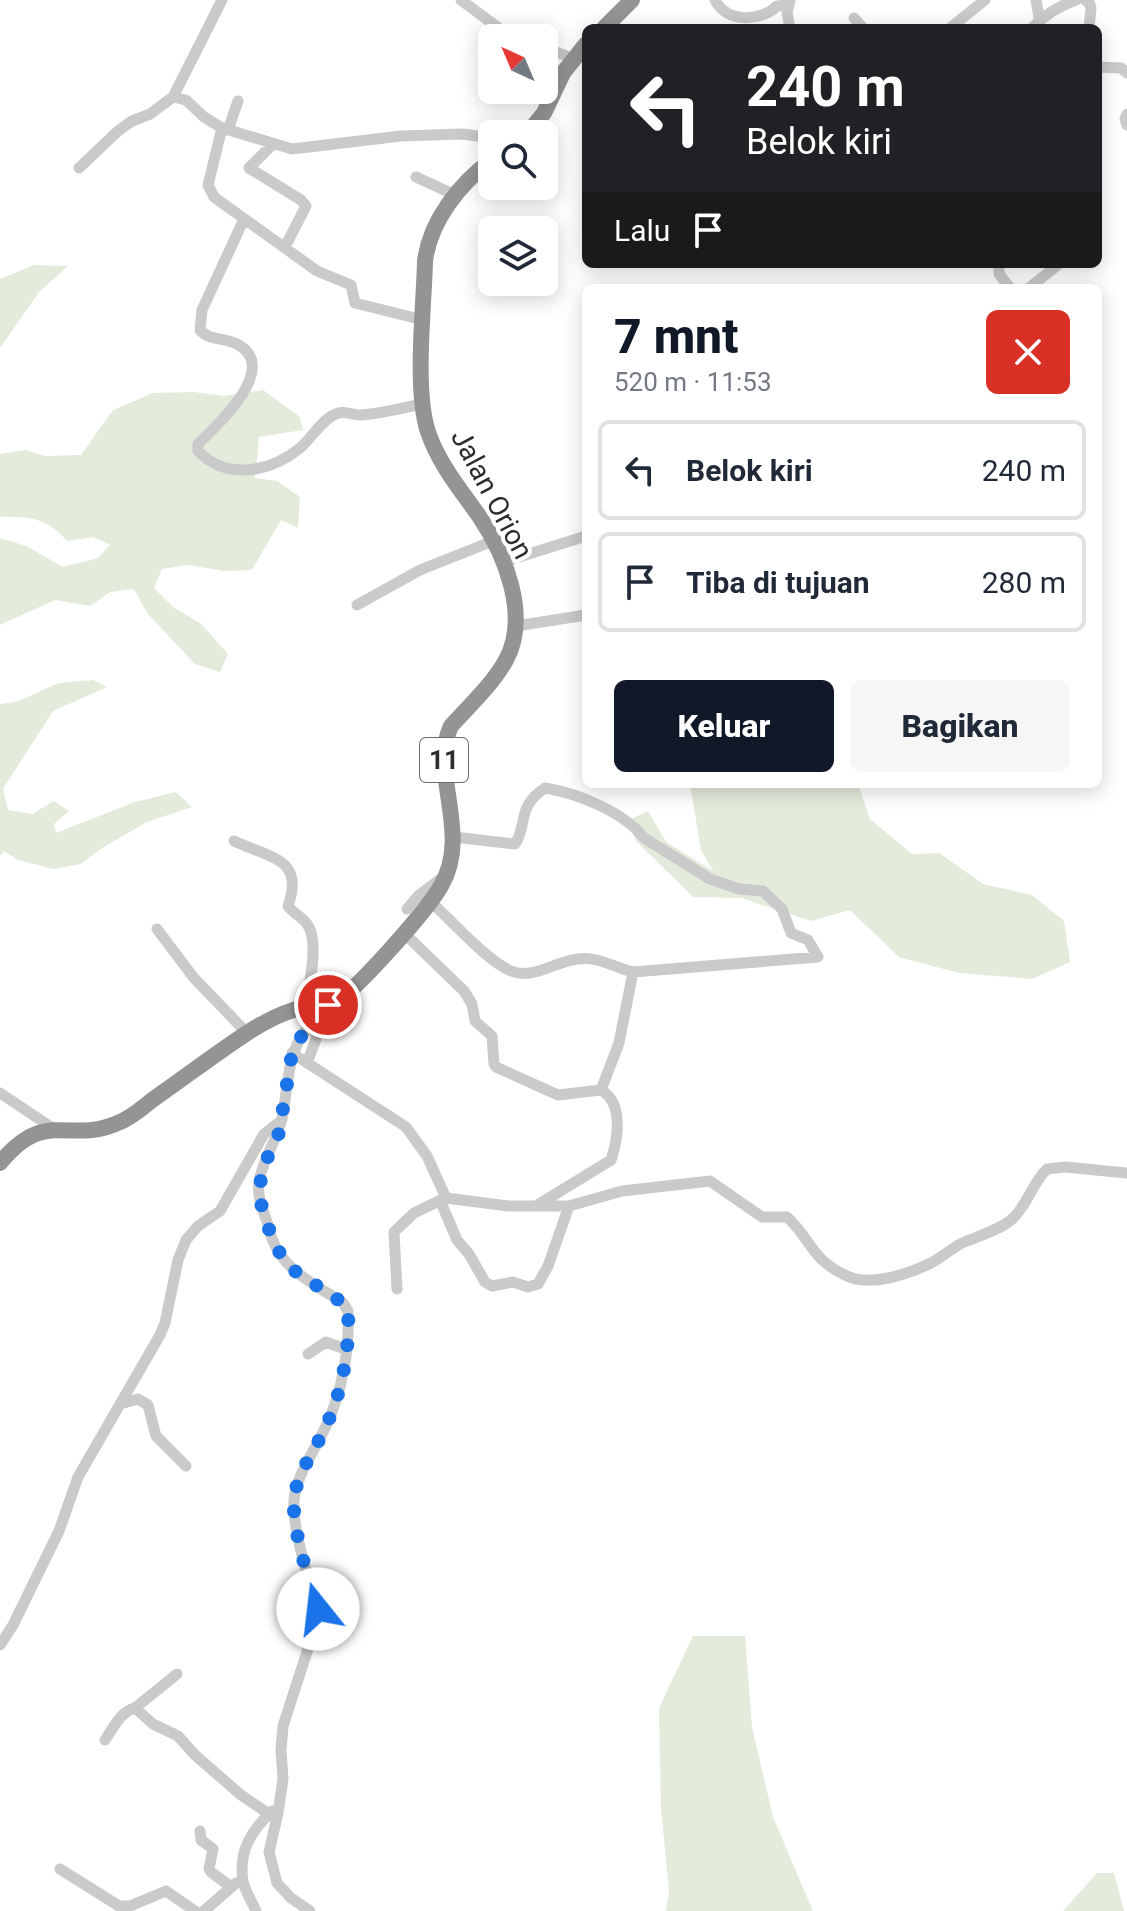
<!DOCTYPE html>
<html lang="id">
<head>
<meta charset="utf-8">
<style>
  body { margin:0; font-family:Roboto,sans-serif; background:#f6f6f7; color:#1f2937; height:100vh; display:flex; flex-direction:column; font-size:30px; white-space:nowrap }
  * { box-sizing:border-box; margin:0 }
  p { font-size:26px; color:#747a83 }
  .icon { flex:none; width:44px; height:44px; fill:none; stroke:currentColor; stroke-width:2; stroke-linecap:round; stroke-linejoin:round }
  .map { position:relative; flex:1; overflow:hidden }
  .drawer { position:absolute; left:582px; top:284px; width:520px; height:504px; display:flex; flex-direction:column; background:#fff; border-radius:12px; box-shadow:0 4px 20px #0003 }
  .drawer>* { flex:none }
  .guide { position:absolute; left:582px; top:24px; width:520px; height:244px; border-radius:12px; box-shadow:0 4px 20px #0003; background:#202124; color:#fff; overflow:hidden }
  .needle { width:52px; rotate:316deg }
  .controls { position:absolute; left:478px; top:24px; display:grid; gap:16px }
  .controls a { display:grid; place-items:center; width:80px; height:80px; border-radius:12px; background:#fff; box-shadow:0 4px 20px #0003; font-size:40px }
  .pin { position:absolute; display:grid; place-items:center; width:68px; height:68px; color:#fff; margin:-34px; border:4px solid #fff; border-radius:50%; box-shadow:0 2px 8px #0007 }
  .me { position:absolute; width:88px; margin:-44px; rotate:344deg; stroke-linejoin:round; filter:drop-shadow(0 0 6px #0008) }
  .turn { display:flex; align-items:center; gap:28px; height:168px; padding:0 32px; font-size:36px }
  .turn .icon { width:104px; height:104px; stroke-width:2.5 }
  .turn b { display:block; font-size:56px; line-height:68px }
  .then { display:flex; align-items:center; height:76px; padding:0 32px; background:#0003; gap:16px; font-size:30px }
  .round { display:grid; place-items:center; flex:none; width:84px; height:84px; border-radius:12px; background:#f6f6f7 }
  .summary { display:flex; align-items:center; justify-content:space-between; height:136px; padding:0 32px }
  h1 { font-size:48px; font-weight:800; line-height:60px; color:#111827 }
  .cta { display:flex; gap:16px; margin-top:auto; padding:16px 32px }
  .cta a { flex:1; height:92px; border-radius:12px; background:#111827; color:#fff; font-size:32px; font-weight:800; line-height:92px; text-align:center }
  .cta a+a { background:#f6f6f7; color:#1f2937 }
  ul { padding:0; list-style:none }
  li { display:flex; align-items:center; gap:24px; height:100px; margin:0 16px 12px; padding:0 16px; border:4px solid #e0e1e3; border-radius:12px }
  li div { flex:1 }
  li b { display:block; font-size:30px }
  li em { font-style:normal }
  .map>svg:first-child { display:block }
  .green { fill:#e3ebdb }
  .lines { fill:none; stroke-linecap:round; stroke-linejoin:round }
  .minor { stroke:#cacaca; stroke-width:11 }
  .highway { stroke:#949494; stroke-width:16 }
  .route { stroke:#1a73e8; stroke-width:14; stroke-dasharray:0 25.2 }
  .labels { text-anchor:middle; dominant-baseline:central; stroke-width:8; stroke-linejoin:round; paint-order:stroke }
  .shield { fill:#fff; stroke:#6c6c6c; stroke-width:2 }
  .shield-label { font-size:26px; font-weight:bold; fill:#2d2d2d }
  .street-label { font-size:28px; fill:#2d2d2d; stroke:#fff }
</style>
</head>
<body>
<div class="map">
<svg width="1127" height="1911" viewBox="0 0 1127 1911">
  <rect width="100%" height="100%" fill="#fff"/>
  <path class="green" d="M34,265l34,1 -29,26 -39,56v-69z
    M263,390l37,27 3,13 -44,7 -4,41 22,3 23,16 -2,31 -17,-8 -29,50 -28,1 -36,-6 -26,4 -8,19 19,19 27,16 28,31 -8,18 -25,-8 -48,-51 -13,-24 -24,3 -20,14 -35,-6 -55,25v-87l26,8 37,21 35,-9 12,-13 -17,-8 -26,4c-20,-23 -38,-25 -67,-24v-63l26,-4 20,6 35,-1 32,-45 40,-17 41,-1 30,4z
    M93,680l14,7 -54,24 -50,78 5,21 24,4 22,-13 15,10 -15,13 2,9 79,-31 41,-10 16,15 -45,15 -45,26 -21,16 -28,5 -35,-9 -14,-9 -4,5v-152l16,-2 43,-19z
    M690,784h168l12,35 42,35 27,-1 44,31 49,11 32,26 6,41 -38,17 -73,-6 -60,-16 -49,-47 -39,11 -70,-23 -48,-1 -57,-56 -9,-20 21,-10 18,31 47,29 -12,-21z
    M693,1636h52l7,91 21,90 40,94h-147l3,-21 -8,-81 -2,-101z
    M1097,1873h17l10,38h-61z"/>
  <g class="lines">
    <path class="minor" d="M461,0l39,29 22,9
      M715,0c11,23 46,22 62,6l10,-1
      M1036,0l4,23
      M1085,0l4,2 2,6 -2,20
      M790,1l-3,11 3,16
      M854,18l9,10
      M950,28l35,-28
      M1032,28c12,-13 27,-22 44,-28
      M544,47l30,12
      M1098,67l23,1 6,5
      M173,97l13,3 18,17 18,11 70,21 109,-13 61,-2 30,4
      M1127,114l-2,5 2,6
      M222,128l-14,57 6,12 103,74 34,14 4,18 68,17
      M228,130l10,-29
      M273,144l-24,24 52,32 5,6 -21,41
      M79,168l39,-37 14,-10 18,-7 23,-17 49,-97
      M416,177l39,18
      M244,219l-42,91 -2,20c8,10 23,8 35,13 48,22 -17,82 -37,101v7c29,30 72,21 102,-3 12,-10 22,-29 36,-34 8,-4 15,1 24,1 21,-1 42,-7 62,-11
      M999,264v10l11,14
      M1029,288l30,-24
      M503,562l83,-26
      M357,605l63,-35 73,-29
      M516,626l70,-11
      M234,841c36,17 71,17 54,65 5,7 14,11 19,18 13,16 2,64 -2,83
      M430,901c21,19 57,60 81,70 22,9 45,-10 67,-12 21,-3 36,9 55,13l185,-15 -10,-17 -17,-7 -9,-24 -19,-18 -24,-2 -29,-10 -66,-41c-20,-26 -67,-45 -99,-50 -29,19 -17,37 -30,56l-61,-7
      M407,909l11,-13 24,-18
      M157,929l37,49 53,55
      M404,933l60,58 8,13 3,17 17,15 2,28 2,3 62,28 43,-5c23,13 17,49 10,70l-75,46
      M292,1053l114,74 21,29 19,42 62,8h61l53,-15 88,-10 52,36h25c25,23 24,43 60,59 23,11 62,-2 84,-13 11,-6 20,-14 31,-20 14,-6 40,-14 50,-24 16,-14 20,-36 35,-50l18,-2 62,6
      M307,1063l9,-24 2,-22
      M601,1090l18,-47 14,-71
      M0,1093l54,36
      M440,1200l17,40 12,14 16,28 7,4 21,-4 15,5 10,-3 10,-18 21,-60
      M397,1289l-3,-57 20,-19 31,-15
      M308,1354l18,-12 19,7
      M120,1404l18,-5 10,6 8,31 30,30
      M0,1645l13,-20 46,-94 19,-54 82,-142 5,-12 13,-63 8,-20 12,-14 22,-15 44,-77 18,-14
      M177,1674l-42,34 18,16 25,12 17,19 46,40 28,19
      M105,1740c8,-12 16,-29 30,-32
      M200,1831l1,9 12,9 -4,20 2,3 20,15
      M60,1869l59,37h11l36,-15 29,20
      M204,1911l32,-28
      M256,1911c-4,-10 -11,-19 -13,-30 -5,-30 9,-51 29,-70
      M310,1911l-19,-13 -14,-15 -8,-31 9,-39 5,-34 -2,-29 2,-24 35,-108v-9c-9,-28 -26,-80 -24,-109 2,-25 22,-51 32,-74 16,-34 24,-77 22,-115l-5,-8c-25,-17 -57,-31 -69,-60 -4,-7 -5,-16 -8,-24 -5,-14 -10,-27 -6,-42 5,-22 19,-40 23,-63 6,-36 4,-70 34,-96"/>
    <path class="highway" d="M604,28l28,-28
      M527,134l17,-21 19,-40 23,-29
      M0,1163c47,-57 69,-17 120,-41 13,-5 24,-16 35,-24 30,-21 59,-43 89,-63 18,-12 39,-24 61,-28 9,-2 21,0 30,-5 21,-11 93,-93 106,-116 31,-53 -12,-113 10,-160 18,-20 42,-42 55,-66 24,-44 -1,-106 -27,-144 -19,-27 -40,-52 -51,-84 -14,-43 -4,-124 -3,-171 5,-40 35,-78 67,-101"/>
  </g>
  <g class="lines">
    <path class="route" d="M318,1609c-9,-28 -26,-80 -24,-109 2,-26 22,-51 32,-74 16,-34 24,-76 22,-115l-5,-8 -47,-31 -11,-11 -12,-19 -15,-48 6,-29 15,-32 13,-80 14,-25 22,-23"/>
  </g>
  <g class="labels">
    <rect class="shield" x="420" y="738" width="48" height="44" rx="6"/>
    <g class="shield-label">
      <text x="444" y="760">11</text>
    </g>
    <g class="street-label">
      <text transform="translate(492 494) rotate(62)">Jalan Orion</text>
    </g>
  </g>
</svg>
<div class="controls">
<a><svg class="needle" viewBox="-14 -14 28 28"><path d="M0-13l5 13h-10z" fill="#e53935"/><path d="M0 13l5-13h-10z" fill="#747a83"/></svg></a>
<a><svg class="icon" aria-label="search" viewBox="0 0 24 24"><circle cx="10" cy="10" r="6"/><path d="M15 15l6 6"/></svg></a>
<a><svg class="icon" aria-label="layers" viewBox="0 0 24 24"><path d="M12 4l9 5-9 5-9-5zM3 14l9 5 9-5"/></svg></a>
</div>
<div class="pin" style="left:328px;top:1005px;background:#d93025"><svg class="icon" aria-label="arrive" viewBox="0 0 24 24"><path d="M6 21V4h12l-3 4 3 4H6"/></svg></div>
<svg class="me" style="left:318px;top:1609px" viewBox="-20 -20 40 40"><circle r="19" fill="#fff"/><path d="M0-13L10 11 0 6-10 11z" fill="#1a73e8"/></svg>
<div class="guide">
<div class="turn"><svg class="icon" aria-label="left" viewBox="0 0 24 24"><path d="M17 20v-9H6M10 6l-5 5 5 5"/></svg><div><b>240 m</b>Belok kiri</div></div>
<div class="then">Lalu<svg class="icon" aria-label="arrive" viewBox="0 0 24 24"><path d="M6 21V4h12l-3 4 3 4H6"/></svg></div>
</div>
<section class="drawer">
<div class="summary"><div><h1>7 mnt</h1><p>520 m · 11:53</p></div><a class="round" style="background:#d93025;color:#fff"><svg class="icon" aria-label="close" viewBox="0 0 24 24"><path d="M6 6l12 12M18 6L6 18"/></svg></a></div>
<ul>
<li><svg class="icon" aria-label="left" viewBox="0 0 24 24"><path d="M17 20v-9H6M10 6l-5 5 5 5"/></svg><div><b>Belok kiri</b></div><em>240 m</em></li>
<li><svg class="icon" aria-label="arrive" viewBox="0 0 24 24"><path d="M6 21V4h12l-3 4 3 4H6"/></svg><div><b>Tiba di tujuan</b></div><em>280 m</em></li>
</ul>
<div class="cta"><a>Keluar</a><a>Bagikan</a></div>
</section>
</div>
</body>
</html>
